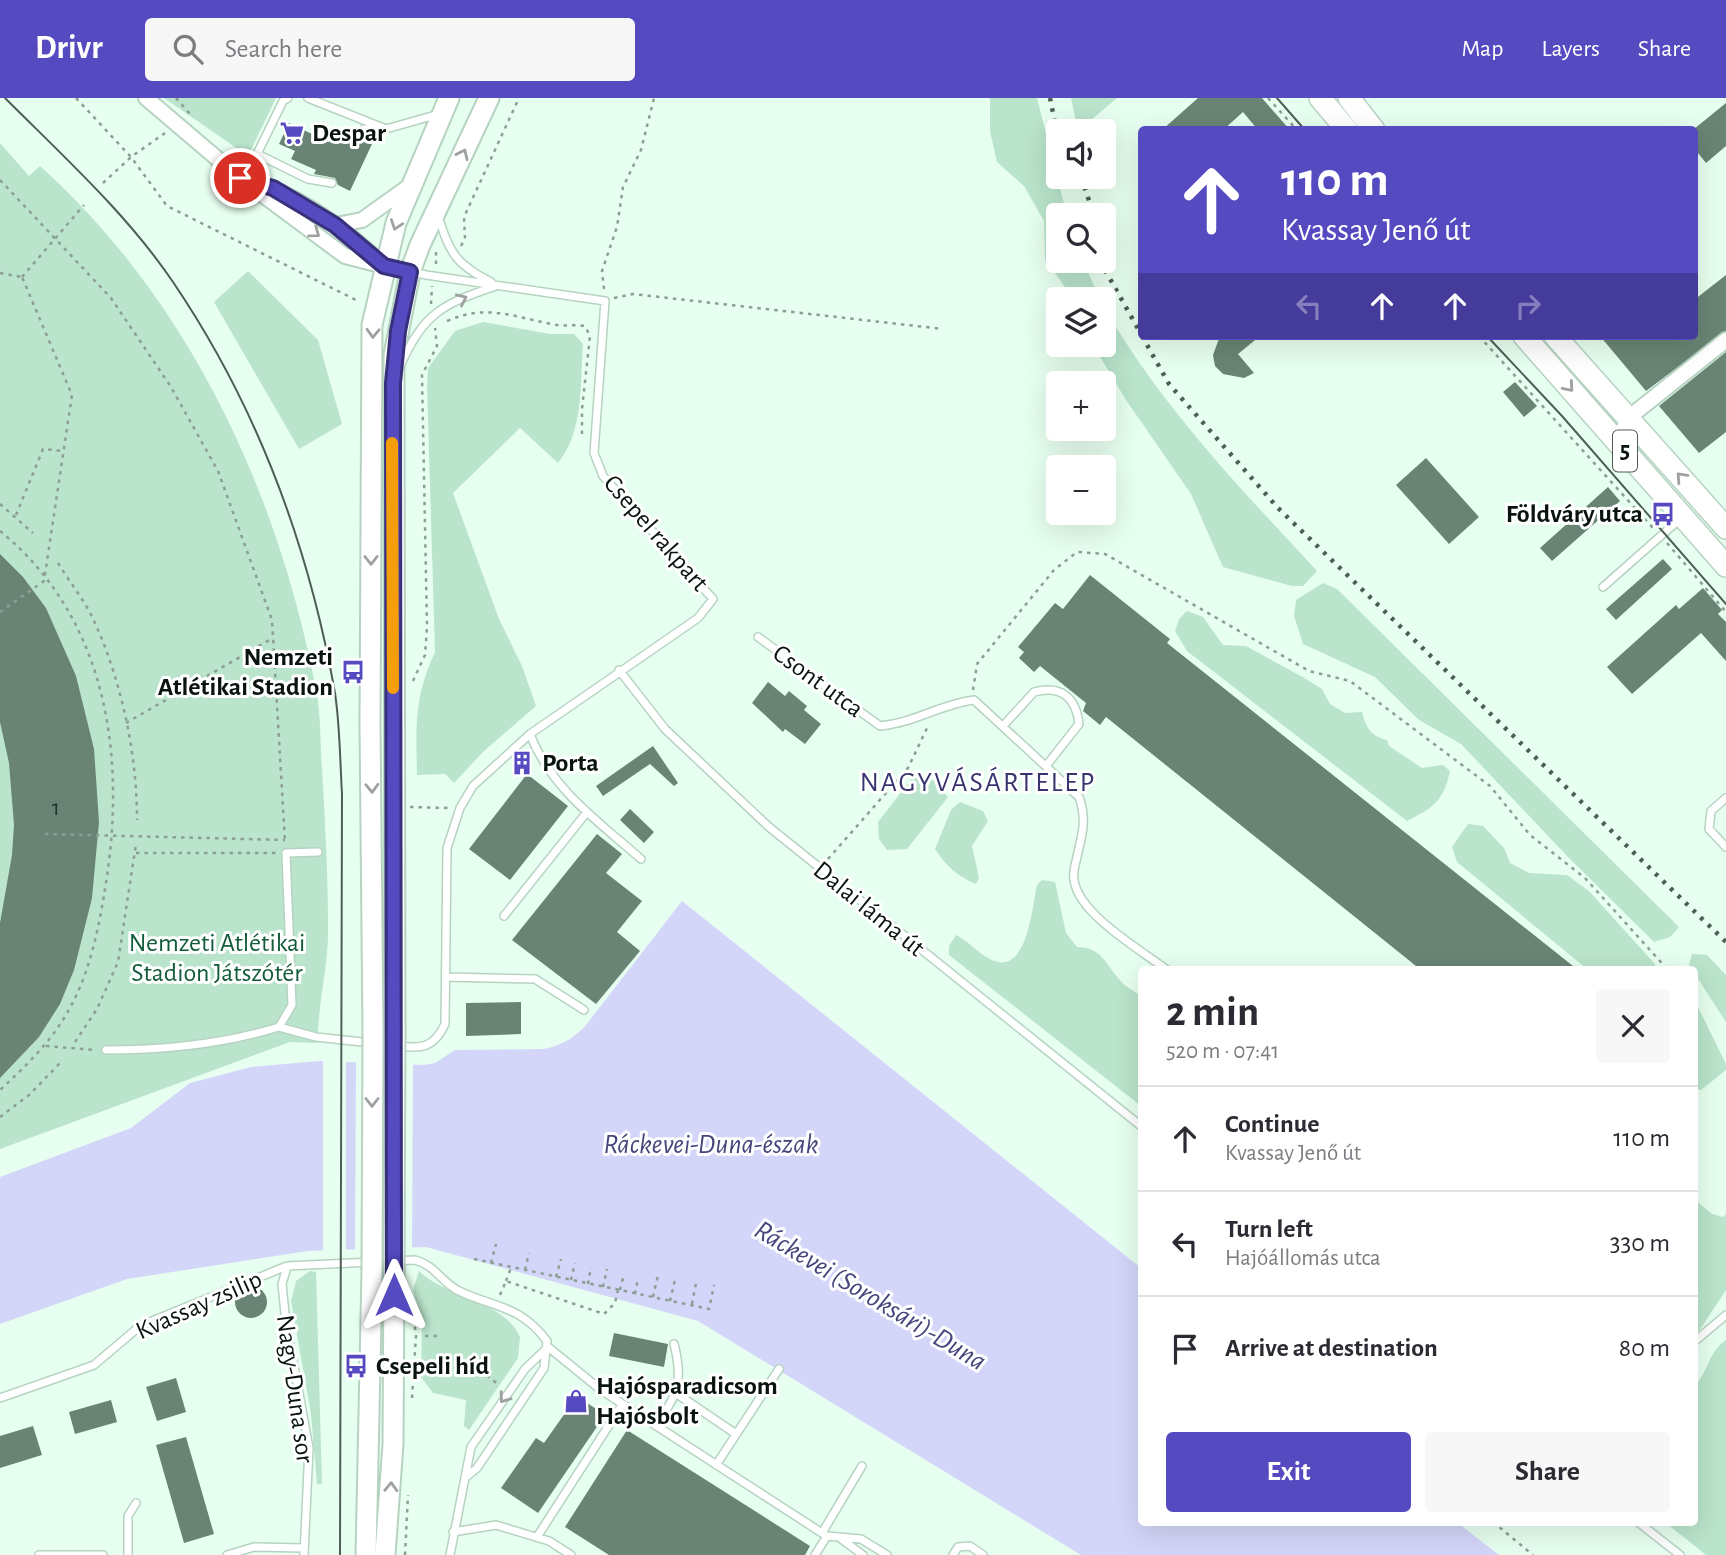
<!DOCTYPE html>
<html lang="en">
<head>
<meta charset="utf-8">
<style>
  body { margin:0; font-family:"Alegreya Sans",sans-serif; background:#f7f7f7; color:#2b2b33; height:100vh; display:flex; flex-direction:column; font-size:26px; white-space:nowrap }
  * { box-sizing:border-box; margin:0 }
  p { font-size:23px; color:#7c7c81 }
  .icon { flex:none; width:38px; height:38px; fill:none; stroke:currentColor; stroke-width:2; stroke-linecap:round; stroke-linejoin:round }
  .map { position:relative; flex:1; overflow:hidden }
  .panel { position:absolute; left:1138px; top:868px; width:560px; height:560px; display:flex; flex-direction:column; background:#fff; border-radius:7px; box-shadow:0 7px 28px #0002 }
  .panel>* { flex:none }
  .hud { position:absolute; left:1138px; top:28px; width:560px; height:214px; border-radius:7px; box-shadow:0 7px 28px #0002; background:#564ac1; color:#fff; overflow:hidden }
  .fabs { position:absolute; left:1046px; top:21px; display:grid; gap:14px }
  .fabs a { display:grid; place-items:center; width:70px; height:70px; border-radius:7px; background:#fff; box-shadow:0 7px 28px #0002; font-size:35px }
  .pin { position:absolute; display:grid; place-items:center; width:60px; height:60px; color:#fff; margin:-30px; border:4px solid #fff; border-radius:50%; box-shadow:0 2px 7px #0007 }
  .me { position:absolute; width:77px; margin:-38px; rotate:0deg; stroke-linejoin:round; filter:drop-shadow(0 0 5px #0008) }
  .turn { display:flex; align-items:center; gap:24px; height:147px; padding:0 28px; font-size:32px }
  .turn .icon { width:91px; height:91px; stroke-width:2.5 }
  .turn b { display:block; font-size:49px; line-height:60px }
  .lanes { display:flex; align-items:center; height:66px; padding:0 28px; background:#0003; justify-content:center; gap:35px; direction:ltr }
  .lanes .off { opacity:.35 }
  .round { display:grid; place-items:center; flex:none; width:74px; height:74px; border-radius:7px; background:#f7f7f7 }
  .overview { display:flex; align-items:center; justify-content:space-between; height:119px; padding:0 28px }
  h1 { font-size:42px; font-weight:700; line-height:52px }
  .cta { display:flex; gap:14px; margin-top:auto; padding:14px 28px }
  .cta a { flex:1; height:80px; border-radius:7px; background:#564ac1; color:#fff; font-size:28px; font-weight:700; line-height:80px; text-align:center }
  .cta a+a { background:#f7f7f7; color:#2b2b33 }
  ul { padding:0; list-style:none }
  li { display:flex; align-items:center; gap:21px; height:105px; padding:0 28px; border-top:2px solid #e1e1e2 }
  li div { flex:1 }
  li b { display:block; font-size:26px }
  li em { font-style:normal }
  header { display:flex; align-items:center; gap:42px; box-sizing:border-box; height:98px; padding:0 35px; background:#564ac1; color:#fff }
  header strong { font-size:33px }
  nav { display:flex; gap:38px; margin-inline-start:auto; font-size:24px }
  .search { width:490px; height:63px; background:#f7f7f7; display:flex; align-items:center; gap:18px; box-sizing:border-box; padding:0 24px; border-radius:7px; color:#7c7c81; font-size:26px }
  .map>svg:first-child { display:block }
  .green { fill:#bae4cb }
  .water { fill:#d4d6f9 }
  .pier { fill:#e7fff0 }
  .building { fill:#698474 }
  .lines { fill:none; stroke-linecap:round; stroke-linejoin:round }
  .service-casing { stroke:#b6d3c1; stroke-width:10 }
  .minor-casing { stroke:#b6d3c1; stroke-width:18 }
  .secondary-casing { stroke:#b6d3c1; stroke-width:23 }
  .primary-casing { stroke:#b6d3c1; stroke-width:24 }
  .path { stroke:#8c9f94; stroke-width:2.5; stroke-dasharray:3.5 5; stroke-linecap:butt }
  .service { stroke:#fff; stroke-width:7 }
  .minor { stroke:#fff; stroke-width:14 }
  .secondary { stroke:#fff; stroke-width:19 }
  .primary { stroke:#fff; stroke-width:21 }
  .tram { stroke:#4f5e55; stroke-width:2 }
  .rail { stroke:#4f5e55; stroke-width:4.5; stroke-dasharray:3.5 7; stroke-linecap:butt }
  .secondary-bridge-casing { stroke:#b6d3c1; stroke-width:23; stroke-linecap:butt }
  .secondary-bridge { stroke:#fff; stroke-width:19 }
  .oneway { stroke:#9da19f }
  .route-casing { stroke:#38307d; stroke-width:18 }
  .route { stroke:#564ac1; stroke-width:12 }
  .slow { stroke:#f59e0b; stroke-width:12 }
  .labels { text-anchor:middle; dominant-baseline:central; stroke-width:6; stroke-linejoin:round; paint-order:stroke }
  .number-label { font-size:23px; fill:#213028 }
  .shield { fill:#fff; stroke:#535a56; stroke-width:2 }
  .shield-label { font-size:24px; font-weight:bold; fill:#09140e }
  .poi-label { font-size:26px; font-weight:bold; fill:#09140e; stroke:#fff; text-anchor:start }
  .street-label { font-size:26px; fill:#09140e; stroke:#fff }
  .park-label { font-size:26px; fill:#125c3b; stroke:#fff }
  .neighbourhood-label { font-size:28px; letter-spacing:2px; fill:#37346f; stroke:#fff }
  .water-label { font-size:28px; font-style:italic; fill:#46457c; stroke:#fff }
</style>
</head>
<body>
<header>
<strong>Drivr</strong>
<div class="search"><svg class="icon" aria-label="search" viewBox="0 0 24 24"><circle cx="10" cy="10" r="6"/><path d="M15 15l6 6"/></svg>Search here</div>
<nav><a>Map</a><a>Layers</a><a>Share</a></nav>
</header>
<div class="map">
<svg width="1726" height="1457" viewBox="0 0 1726 1457">
  <rect width="100%" height="100%" fill="#e7fff0"/>
  <path class="green" d="M164,0h112l-28,58z
    M990,0h47l30,117h-8v46h24l17,38h-26l-29,-39 -1,-39 -20,-35 -27,-24 -7,-31z
    M1071,0h46l-39,33z
    M0,45l29,33 11,-10c151,136 240,330 277,529 4,23 3,49 5,74 3,52 6,105 6,158 1,39 -11,77 -10,116l-28,-1 -290,107z
    M248,173l70,69 24,84 -43,25 -85,-147z
    M1104,209c57,99 136,181 213,264l-14,15h-11l-69,-19 -32,-73 -65,-94 -33,-55h11z
    M483,224l67,12h24l9,10c-3,40 1,87 -25,119l-38,-35 -67,65 46,126 23,47 14,40 -52,45 -30,32 -9,-9 -28,1c-1,-50 -3,-77 18,-123l-8,-266 1,-18 27,-37z
    M1323,485l14,6 342,338 -9,10 -16,5 -86,-85 -107,-113 -42,-24 -44,-43 -72,-33 -9,-28 2,-16z
    M1187,513l16,6 20,28 23,1 60,33 16,10 8,15 15,9 17,-1c4,16 9,24 25,28l2,6 33,22 21,-3 7,6c-7,31 -16,36 -43,50l-220,-170 -12,-20 4,-12z
    M916,675l17,7 15,17 -41,52 -20,1 -8,-11 -1,-17z
    M960,704l23,9 5,10 -16,25 7,32 -3,6c-19,-8 -30,-18 -41,-35l16,-39z
    M1468,726l15,2 21,22 6,15 19,10 38,2 22,16 66,73 -1,5h-67l-130,-107 -5,-15z
    M1042,782l13,2 11,51 11,14c24,0 28,16 42,32 5,7 15,12 22,17v110l-192,-151v-9l7,-11c12,6 20,16 32,23 39,23 44,-50 49,-73z
    M1692,856l15,1 19,20v47l-37,-57z
    M1694,901l32,65v6l-25,20 -7,-1z
    M1694,1101l18,15 11,3 3,-3v76l-27,41 -5,1z
    M310,1173l6,1 6,212h-5l-6,-70 -20,-113 5,-20z
    M419,1173c26,26 87,31 101,66l-2,21 -49,72 -5,-4 2,-26 -33,-7 -12,-16 1,-56 -9,-31z
    M1726,1242v215h-20l-40,-32 28,-1v-135c14,-15 15,-36 32,-47z"/>
  <path class="water" d="M682,803l459,367v254l317,1 41,32h-418l-383,-234 -272,-74 -118,4 -181,28 -127,45v-147l131,-49 59,-45 61,-16 68,-6 105,4 11,-2 20,-13 89,-1c18,-4 29,-10 42,-24z"/>
  <path class="pier" d="M323,960l23,1v194l-23,1z
    M356,961l57,2 -1,190 -57,2z"/>
  <path class="building" d="M1198,0h64l28,32h-32l-15,-18 -20,18h-61z
    M1726,5v43l-20,17 -12,-15v-19z
    M289,25l40,19 7,-14 13,5 2,8 9,-2 12,5 -22,47 -12,-6 -3,-7 -21,-4 2,-4 -25,-11 4,-8 -16,-7z
    M1726,177v56l-80,60 -46,-55h94v-36z
    M1220,238h40l-22,18 16,19 -10,5 -21,-4 -8,-8 -2,-11z
    M1726,254v80l-27,21 -40,-47z
    M1515,284l22,24 -13,11 -21,-25z
    M1426,360l53,59 -30,27 -53,-59z
    M1608,389l12,14 -68,60 -12,-13z
    M0,456l23,23 23,31 30,68 18,73 5,73 -7,76 -18,72 -14,34 -21,33 -39,41v-155l12,-68 2,-30 -5,-62 -9,-41z
    M1663,461l9,10 -56,51 -10,-11z
    M1090,477l80,64 -3,4 411,327h-157l-315,-253 -6,8 -17,-14 3,-8 -46,-37 -6,6 -15,-14 5,-6 -6,-5 37,-44 8,6z
    M1703,490l19,22 -4,4 8,8v39l-25,-28 -69,61 -25,-27 69,-62 3,4z
    M768,584l17,14 4,-5 18,15 -3,4 17,14 -16,20 -20,-15 -2,3 -31,-29z
    M653,648l25,37 -4,3 -24,-22 -47,32 -7,-10z
    M527,676l41,32 -58,74 -41,-31z
    M630,711l24,23 -10,11 -24,-23z
    M597,736l25,20 -16,19 36,28 -25,31 23,19 -44,53 -84,-64z
    M521,904v32l-55,2v-33z
    M235 1204a16 16 0 1 1 32 0a16 16 0 1 1-32 0Z
    M614,1235l54,11 -4,23 -55,-11z
    M176,1280l10,34 -29,9 -11,-34z
    M577,1298l28,19 -67,98 -37,-25 35,-50 8,5z
    M111,1302l6,22 -42,12 -6,-22z
    M33,1328l9,29 -42,13v-32z
    M627,1332l183,116 -5,9h-196l-44,-28z
    M186,1339l28,97 -30,9 -28,-98z"/>
  <g class="lines">
    <g class="service-casing">
      <path id="service" d="M308,0l78,31 53,-15
        M354,38l10,-7h18
        M257,56l51,25 24,4
        M241,80l16,-24 26,-53 5,-3
        M438,118c12,37 17,48 53,66
        M386,168l40,9 179,26 -11,152 9,23 110,123 -15,19 -168,116 -57,52 -13,22 -13,40 -2,176c-11,24 -23,25 -48,22
        M400,268c24,-53 42,-62 96,-80
        M1603,489l77,-68
        M758,539l122,89c34,-3 61,-22 94,-26l105,97c10,28 0,45 -5,74 -6,38 66,78 93,99
        M619,572l46,59 104,98 372,299
        M1003,628l31,-34c27,-7 42,5 45,32l-33,42
        M530,636c21,55 68,87 111,125
        M1726,700l-15,13 -2,18 17,18
        M504,818l83,-104
        M447,879l88,2 49,31
        M279,929l37,10 55,6
        M106,952c59,0 117,-6 173,-23l13,-22 -6,-152 32,-1
        M287,1169l-5,17 4,39 23,125 -5,107
        M1694,1244l32,-27
        M548,1249l53,43 221,143 5,3 34,3 26,16
        M677,1296l59,40
        M0,1300l94,-33 46,-39 147,-60 128,-6c20,5 26,22 44,31 36,17 61,14 88,50l-3,27 -67,100 -12,10
        M656,1328c21,-32 28,-43 18,-82
        M716,1367l63,-96
        M1638,1424l42,33
        M453,1434l43,-7 53,16 22,14
        M822,1435l40,-67
        M537,1439l85,-132
        M840,1440l23,17
        M39,1457h64
        M128,1457v-39l8,-13
        M227,1457l27,-8 50,1
        M450,1457l21,-108 54,-78 23,-22
        M815,1457l12,-19
        M953,1457l5,-8 12,-1 13,9"/>
    </g>
    <g class="minor-casing">
      <path id="minor" d="M146,0l94,80 105,78 39,10
        M251,84c49,13 95,48 132,83
        M336,127l26,-5 49,-35
        M1625,353l-3,-18 5,-14 99,-79"/>
    </g>
    <g class="secondary-casing">
      <path id="secondary" d="M373,935l-3,-308 2,-400 24,-102 53,-125
        M395,935l-1,-678 16,-83 10,-27 69,-147
        M366,1457l6,-285
        M385,1457l8,-111 1,-174"/>
    </g>
    <g class="primary-casing">
      <path id="primary" d="M1320,0l27,32
        M1349,0l25,32
        M1524,238l202,230
        M1555,238l171,192"/>
    </g>
    <path class="path" d="M76,0l55,59 36,49 193,96
      M176,0l14,16
      M1268,0l29,32
      M0,82l111,118 60,89 47,84 54,149 13,222
      M103,85l28,-26 34,-24
      M461,148l4,-7 -1,-22 55,-119
      M436,154v14
      M0,175l22,4
      M22,179l62,-72
      M604,191l-2,-18 15,-44 6,-40 18,-37 13,-52
      M614,200l19,-4 310,35
      M431,206l1,-18
      M447,223c39,-17 64,-5 104,3 11,3 22,0 34,2l5,10 -8,73v30
      M1479,238l174,192
      M0,406l33,29
      M16,417l27,-66 20,2
      M0,433c108,88 127,227 105,358 -6,38 -15,82 -34,117 -18,34 -43,58 -71,84
      M1667,445l59,69
      M58,465c12,20 28,39 37,60 27,60 42,132 42,197
      M0,514l44,-31 28,-186 -50,-118
      M413,583l12,-26 2,-28 -5,-252 15,-29 -2,-18
      M973,592l4,-26 77,-94 23,-18 28,2 204,117 41,10 140,105 40,49 55,43 83,92
      M126,625l147,-85
      M410,709l39,1
      M45,736l240,6
      M136,755h140
      M828,761l80,-91 20,-42
      M75,944l22,-33 21,-47 18,-118
      M46,948l49,4
      M0,1019l29,-22 33,-34
      M1140,1133l1,1
      M474,1161l235,50 5,-24
      M491,1165l5,-19
      M525,1172l4,-17
      M556,1179l5,-18
      M571,1182l4,-17
      M506,1183l5,-13
      M588,1186l3,-17
      M603,1189l4,-18
      M620,1192l4,-16
      M635,1196l3,-16
      M500,1197l6,-14 98,33 11,-11 3,-13
      M653,1199l5,-22
      M670,1203l5,-21
      M692,1206l4,-21
      M425,1238h13
      M480,1272l19,15
      M412,1300l4,-62 -4,-29
      M1493,1424l40,33
      M405,1457l3,-60"/>
    <use href="#service" class="service"/>
    <use href="#minor" class="minor"/>
    <use href="#secondary" class="secondary"/>
    <use href="#primary" class="primary"/>
    <path class="tram" d="M5,0c58,58 122,116 168,184 84,124 136,265 162,411 5,33 5,68 7,101l-2,761
      M1277,0l28,32
      M1487,238l75,80 164,188"/>
    <path class="rail" d="M1050,0l9,45
      M1081,79l13,38
      M1104,146l12,28
      M1100,163l41,73
      M1142,238l27,48 109,124 448,434"/>
    <g class="secondary-bridge-casing">
      <path id="secondary-bridge" d="M372,1172l1,-237
        M394,1172l1,-237"/>
    </g>
    <use href="#secondary-bridge" class="secondary-bridge"/>
  </g>
  <defs><path id="oneway-chevron" d="M-2-3.5L2.5 0L-2 3.5" fill="none" stroke-width="1.6" stroke-linecap="round" stroke-linejoin="round" transform="scale(1.75)"/></defs>
  <g class="oneway">
    <use href="#oneway-chevron" transform="translate(463 56) rotate(-65)"/>
    <use href="#oneway-chevron" transform="translate(396 127) rotate(109)"/>
    <use href="#oneway-chevron" transform="translate(315 135) rotate(36)"/>
    <use href="#oneway-chevron" transform="translate(462 201) rotate(-25)"/>
    <use href="#oneway-chevron" transform="translate(373 235) rotate(92)"/>
    <use href="#oneway-chevron" transform="translate(1569 289) rotate(49)"/>
    <use href="#oneway-chevron" transform="translate(1681 379) rotate(-133)"/>
    <use href="#oneway-chevron" transform="translate(371 462) rotate(90)"/>
    <use href="#oneway-chevron" transform="translate(372 690) rotate(88)"/>
    <use href="#oneway-chevron" transform="translate(372 1004) rotate(90)"/>
    <use href="#oneway-chevron" transform="translate(504 1300) rotate(126)"/>
    <use href="#oneway-chevron" transform="translate(391 1389) rotate(-88)"/>
  </g>
  <g class="lines">
    <g class="route-casing">
      <path id="route" d="M240,80l33,10 62,37 49,41 26,6 -12,59 -5,52 1,912"/>
    </g>
    <use href="#route" class="route"/>
    <path class="slow" d="M392,345l1,245"/>
  </g>
  <defs>
    <g id="supermarket-bare" transform="scale(1.89)"><path d="M-6-5.5h2.5l.6 2H6L4.5 2H-2.5L-4.4-4H-6ZM-1.5 3.2a1.3 1.3 0 1 0 .1 0ZM3 3.2a1.3 1.3 0 1 0 .1 0Z" fill="#564ac1" stroke="#fff" stroke-width="2.5" paint-order="stroke"/></g>
    <g id="bus-bare" transform="scale(1.89)"><path d="M-5-6H5V4H4V6H2V4H-2V6H-4V4H-5ZM-3.5-4V0h7V-4ZM-3.5 1.2v1.5H-2V1.2ZM2 1.2v1.5H3.5V1.2Z" fill="#564ac1" stroke="#fff" stroke-width="2.5" paint-order="stroke"/></g>
    <g id="building-bare" transform="scale(1.89)"><path d="M-4-6H4V6H1V3H-1V6H-4ZM-2.5-4.3h1.7v1.8h-1.7ZM.8-4.3h1.7v1.8H.8ZM-2.5-1h1.7V.8h-1.7ZM.8-1h1.7V.8H.8Z" fill="#564ac1" stroke="#fff" stroke-width="2.5" paint-order="stroke"/></g>
    <g id="shop-bare" transform="scale(1.89)"><path d="M-5-2.5h2.3a2.7 3.5 0 0 1 5.4 0H5L5.5 6h-11ZM-1.5-2.5h3a1.5 2.3 0 0 0-3 0Z" fill="#564ac1" stroke="#fff" stroke-width="2.5" paint-order="stroke"/></g>
  </defs>
  <g fill-rule="evenodd">
    <use href="#supermarket-bare" x="292" y="35"/>
    <use href="#bus-bare" x="1663" y="416"/>
    <use href="#bus-bare" x="353" y="574"/>
    <use href="#building-bare" x="522" y="665"/>
    <use href="#bus-bare" x="356" y="1268"/>
    <use href="#shop-bare" x="576" y="1303"/>
  </g>
  <g class="labels">
    <g class="number-label">
      <text x="56" y="710">1</text>
    </g>
    <rect class="shield" x="1613" y="332.5" width="24" height="41" rx="5"/>
    <g class="shield-label">
      <text x="1625" y="353">5</text>
    </g>
    <g class="poi-label">
      <text x="312" y="35">Despar</text>
      <text x="1643" y="416" text-anchor="end">Földváry utca</text>
      <text x="333" y="559" text-anchor="end">Nemzeti<tspan x="333" dy="30">Atlétikai Stadion</tspan></text>
      <text x="542" y="665">Porta</text>
      <text x="376" y="1268">Csepeli híd</text>
      <text x="596" y="1288">Hajósparadicsom<tspan x="596" dy="30">Hajósbolt</tspan></text>
    </g>
    <g class="street-label">
      <text transform="translate(656 435) rotate(49)">Csepel rakpart</text>
      <text transform="translate(818 583) rotate(36)">Csont utca</text>
      <text transform="translate(869 811) rotate(39)">Dalai láma út</text>
      <text transform="translate(199 1207) rotate(-24)">Kvassay zsilip</text>
      <text transform="translate(295 1291) rotate(82)">Nagy-Duna sor</text>
    </g>
    <g class="park-label">
      <text x="217" y="845">Nemzeti Atlétikai<tspan x="217" dy="30">Stadion Játszótér</tspan></text>
    </g>
    <g class="neighbourhood-label">
      <text x="978" y="685">NAGYVÁSÁRTELEP</text>
    </g>
    <g class="water-label">
      <text x="711" y="1047">Ráckevei-Duna-észak</text>
      <text transform="translate(870 1198) rotate(31)">Ráckevei (Soroksári)-Duna</text>
    </g>
  </g>
</svg>
<div class="fabs">
<a><svg class="icon" aria-label="sound" viewBox="0 0 24 24"><path d="M4 9h4l5-4v14l-5-4H4zM17 9q2 3 0 6"/></svg></a>
<a><svg class="icon" aria-label="search" viewBox="0 0 24 24"><circle cx="10" cy="10" r="6"/><path d="M15 15l6 6"/></svg></a>
<a><svg class="icon" aria-label="layers" viewBox="0 0 24 24"><path d="M12 4l9 5-9 5-9-5zM3 14l9 5 9-5"/></svg></a>
<a>+</a>
<a>−</a>
</div>
<div class="pin" style="left:240px;top:80px;background:#d93025"><svg class="icon" aria-label="arrive" viewBox="0 0 24 24"><path d="M6 21V4h12l-3 4 3 4H6"/></svg></div>
<svg class="me" style="left:394px;top:1197px" viewBox="-20 -20 40 40"><path d="M0-17L14 15 0 8-14 15z" fill="#564ac1" stroke="#fff" stroke-width="4"/></svg>
<div class="hud">
<div class="turn"><svg class="icon" aria-label="ahead" viewBox="0 0 24 24"><path d="M12 20V5M6 11l6-6 6 6"/></svg><div><b>110 m</b>Kvassay Jenő út</div></div>
<div class="lanes"><svg class="icon off" aria-label="left" viewBox="0 0 24 24"><path d="M17 20v-9H6M10 6l-5 5 5 5"/></svg><svg class="icon" aria-label="ahead" viewBox="0 0 24 24"><path d="M12 20V5M6 11l6-6 6 6"/></svg><svg class="icon" aria-label="ahead" viewBox="0 0 24 24"><path d="M12 20V5M6 11l6-6 6 6"/></svg><svg class="icon off" aria-label="right" viewBox="0 0 24 24"><path d="M7 20v-9h11M14 6l5 5-5 5"/></svg></div>
</div>
<section class="panel">
<div class="overview"><div><h1>2 min</h1><p>520 m · 07:41</p></div><a class="round"><svg class="icon" aria-label="close" viewBox="0 0 24 24"><path d="M6 6l12 12M18 6L6 18"/></svg></a></div>
<ul>
<li><svg class="icon" aria-label="ahead" viewBox="0 0 24 24"><path d="M12 20V5M6 11l6-6 6 6"/></svg><div><b>Continue</b><p>Kvassay Jenő út</p></div><em>110 m</em></li>
<li><svg class="icon" aria-label="left" viewBox="0 0 24 24"><path d="M17 20v-9H6M10 6l-5 5 5 5"/></svg><div><b>Turn left</b><p>Hajóállomás utca</p></div><em>330 m</em></li>
<li><svg class="icon" aria-label="arrive" viewBox="0 0 24 24"><path d="M6 21V4h12l-3 4 3 4H6"/></svg><div><b>Arrive at destination</b></div><em>80 m</em></li>
</ul>
<div class="cta"><a>Exit</a><a>Share</a></div>
</section>
</div>
</body>
</html>
